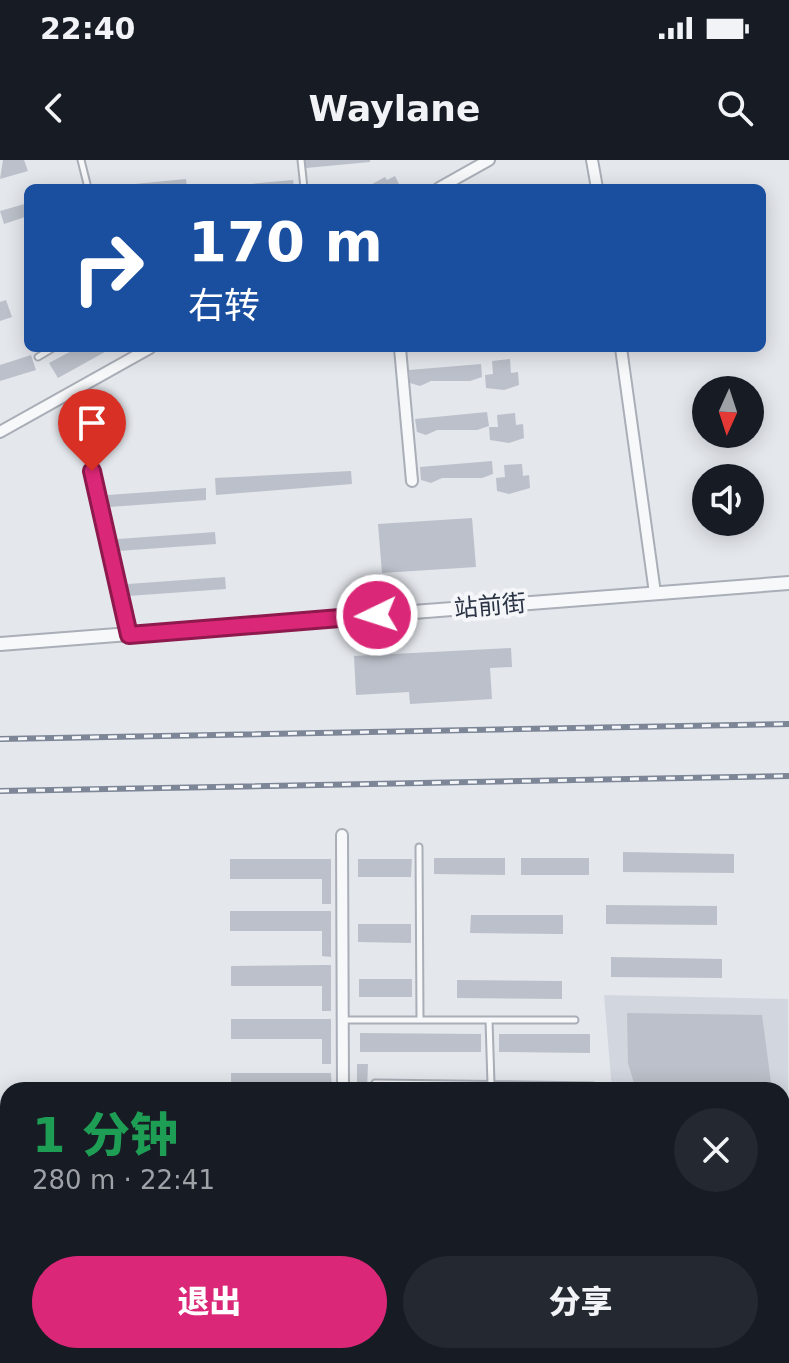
<!DOCTYPE html>
<html lang="zh">
<head>
<meta charset="utf-8">
<style>
  body { margin:0; font-family:"DejaVu Sans","Noto Sans SC",sans-serif; background:#242831; color:#f1f3f6; height:100vh; display:flex; flex-direction:column; font-size:30px; white-space:nowrap }
  * { box-sizing:border-box; margin:0 }
  p { font-size:26px; color:#9ea1a6 }
  .icon { flex:none; width:44px; height:44px; fill:none; stroke:currentColor; stroke-width:2; stroke-linecap:round; stroke-linejoin:round }
  .map { position:relative; flex:1; overflow:hidden }
  .panel { position:absolute; left:0px; top:922px; width:790px; height:282px; display:flex; flex-direction:column; background:#171b24; border-radius:24px 24px 0 0; box-shadow:0 4px 20px #0003 }
  .panel>* { flex:none }
  .hud { position:absolute; left:24px; top:24px; width:742px; height:168px; border-radius:12px; box-shadow:0 4px 20px #0003; background:#1a4fa0; color:#fff; overflow:hidden }
  .needle { width:52px; rotate:183deg }
  .fabs { position:absolute; left:692px; top:216px; display:grid; gap:16px }
  .fabs a { display:grid; place-items:center; width:72px; height:72px; border-radius:50%; background:#171b24; box-shadow:0 4px 20px #0003; font-size:40px }
  .pin { position:absolute; display:grid; place-items:center; width:68px; height:68px; color:#fff; margin:-82px -34px; border-radius:50% 50% 50% 0; rotate:-45deg; box-shadow:0 0 8px #0007 }
  .pin .icon { rotate:45deg }
  .me { position:absolute; width:88px; margin:-44px; rotate:266deg; stroke-linejoin:round; filter:drop-shadow(0 0 6px #0008) }
  .turn { display:flex; align-items:center; gap:28px; height:168px; padding:0 32px; font-size:36px }
  .turn .icon { width:104px; height:104px; stroke-width:2.5 }
  .turn b { display:block; font-size:56px; line-height:68px }
  .round { display:grid; place-items:center; flex:none; width:84px; height:84px; border-radius:42px; background:#242831 }
  .head { display:flex; align-items:center; justify-content:space-between; height:136px; padding:0 32px }
  h1 { font-size:48px; font-weight:800; line-height:60px; color:#1e9e55 }
  .action { display:flex; gap:16px; margin-top:auto; padding:16px 32px }
  .action a { flex:1; height:92px; border-radius:48px; background:#db2777; color:#fff; font-size:32px; font-weight:800; line-height:92px; text-align:center }
  .action a+a { background:#242831; color:#f1f3f6 }
  .status { display:flex; justify-content:space-between; align-items:center; height:56px; padding:0 40px; background:#171b24; direction:ltr }
  .status svg { height:22px; fill:currentColor }
  header { display:flex; justify-content:space-between; align-items:center; height:104px; padding:0 32px; background:#171b24; font-size:36px; font-weight:800 }
  .map>svg:first-child { display:block }
  .built { fill:#d2d6de }
  .building { fill:#bbc0ca }
  .lines { fill:none; stroke-linecap:round; stroke-linejoin:round }
  .service-casing { stroke:#a9aeb7; stroke-width:9 }
  .minor-casing { stroke:#a9aeb7; stroke-width:14 }
  .tertiary-casing { stroke:#a9aeb7; stroke-width:16 }
  .service { stroke:#f7f8fa; stroke-width:5 }
  .minor { stroke:#f7f8fa; stroke-width:10 }
  .tertiary { stroke:#f7f8fa; stroke-width:12 }
  .rail-casing { stroke:#7d8696; stroke-width:6 }
  .rail { stroke:#f4f6f9; stroke-width:3; stroke-dasharray:9; stroke-linecap:butt }
  .route-casing { stroke:#8e194d; stroke-width:20 }
  .route { stroke:#db2777; stroke-width:14 }
  .labels { text-anchor:middle; dominant-baseline:central; stroke-width:8; stroke-linejoin:round; paint-order:stroke }
  .street-label { font-size:24px; fill:#2b3445; stroke:#f4f6f9 }
</style>
</head>
<body>
<div class="status"><b>22:40</b><svg viewBox="0 0 49 12"><path d="M0 12V9h3v3zM5 12V6h3v6zM10 12V3h3v9zM15 12V0h3v12zM26 1h20v11H26zM47 4h2v5h-2z"/></svg></div>
<header><svg class="icon" aria-label="back" viewBox="0 0 24 24"><path d="M15 5l-7 7 7 7"/></svg>Waylane<svg class="icon" aria-label="search" viewBox="0 0 24 24"><circle cx="10" cy="10" r="6"/><path d="M15 15l6 6"/></svg></header>
<div class="map">
<svg width="789" height="1203" viewBox="0 0 789 1203">
  <rect width="100%" height="100%" fill="#e4e7ec"/>
  <path class="built" d="M604,835l184,4 1,347 -7,1v-257h-170z
    M354,1196h311l-89,7h-222z"/>
  <path class="building" d="M3,0h21l4,11 -28,8z
    M305,0h65v2l-64,6z
    M395,16l6,12h-36l20,-11 2,3z
    M186,19l1,9h-73v-2z
    M293,20l1,8h-66v-2z
    M28,43v13l-24,8 -4,-13z
    M6,140l6,17 -12,4v-19z
    M77,188h35l-54,30 -9,-15z
    M31,195l5,15 -36,11v-16z
    M510,199l1,14 7,-1 1,13 -15,5 -18,-2 -1,-13 8,-1 -1,-13z
    M481,204l1,13 -12,4h-39l-11,5 -10,-3 -1,-13z
    M487,252l2,14 -12,4h-40l-11,5 -9,-3 -2,-13z
    M515,253l1,12 7,-1 1,14 -15,5 -19,-3 -1,-13h9l-1,-12z
    M492,301l1,13 -11,4h-40l-11,5 -10,-3 -1,-13z
    M522,304l1,12 6,-1 1,13 -21,6 -12,-3 -1,-13 9,-1 -1,-12z
    M351,311l1,13 -136,11 -1,-17z
    M206,328v12l-97,7 -1,-12z
    M472,358l4,49 -94,6 -4,-49z
    M215,372l1,12 -98,7v-12z
    M225,417l1,12 -98,7v-12z
    M511,488l1,19 -22,1 2,31 -82,5 -1,-12 -53,3 -2,-39z
    M623,692l111,2v19l-111,-1z
    M434,698h71v17l-71,-1z
    M521,698h68v17h-68z
    M230,699h101v45h-9v-25h-92z
    M358,699h54l-1,18h-53z
    M606,745l111,1v19l-111,-1z
    M230,751h101v46l-9,-1v-25h-92z
    M471,755h92v19l-93,-1z
    M358,764h53v19l-53,-1z
    M611,797l111,2v19l-111,-1z
    M323,805h8v46h-9v-25h-91v-20z
    M359,819h53v18h-53z
    M457,820l105,1v18l-105,-1z
    M627,853l135,2 10,75h-136l-8,-27z
    M231,859h100v45h-9v-25h-91z
    M360,873l121,1v18h-121z
    M499,874h91v19l-91,-1z
    M357,904h11l-1,26h-10z
    M231,913h100l1,17h-101z
    M782,1058l7,3v93l-7,1z"/>
  <g class="lines">
    <g class="service-casing">
      <path id="service" d="M81,0l7,28
        M301,0l3,28
        M38,197l15,-9
        M92,311l37,163
        M419,687l1,173
        M344,860h231
        M489,860l2,64
        M375,923l218,3"/>
    </g>
    <g class="minor-casing">
      <path id="minor" d="M592,0l5,28
        M439,28l50,-28
        M400,188l12,133
        M621,188l34,245
        M0,272l150,-84
        M342,675l1,255
        M343,1196v7"/>
    </g>
    <g class="tertiary-casing">
      <path id="tertiary" d="M0,484l789,-61"/>
    </g>
    <use href="#service" class="service"/>
    <use href="#minor" class="minor"/>
    <use href="#tertiary" class="tertiary"/>
    <g class="rail-casing">
      <path id="rail" d="M0,579l789,-15
        M0,631l789,-15"/>
    </g>
    <use href="#rail" class="rail"/>
  </g>
  <g class="lines">
    <g class="route-casing">
      <path id="route" d="M92,311l37,164 248,-20"/>
    </g>
    <use href="#route" class="route"/>
  </g>
  <g class="labels">
    <g class="street-label">
      <text transform="translate(490 446) rotate(-5)">站前街</text>
    </g>
  </g>
</svg>
<div class="fabs">
<a><svg class="needle" viewBox="-14 -14 28 28"><path d="M0-13l5 13h-10z" fill="#e53935"/><path d="M0 13l5-13h-10z" fill="#9ea1a6"/></svg></a>
<a><svg class="icon" aria-label="sound" viewBox="0 0 24 24"><path d="M4 9h4l5-4v14l-5-4H4zM17 9q2 3 0 6"/></svg></a>
</div>
<div class="pin" style="left:92px;top:311px;background:#d93025"><svg class="icon" aria-label="arrive" viewBox="0 0 24 24"><path d="M6 21V4h12l-3 4 3 4H6"/></svg></div>
<svg class="me" style="left:377px;top:455px" viewBox="-20 -20 40 40"><circle r="17" fill="#db2777" stroke="#fff" stroke-width="3"/><path d="M0-11L8 9 0 5-8 9z" fill="#fff"/></svg>
<div class="hud">
<div class="turn"><svg class="icon" aria-label="right" viewBox="0 0 24 24"><path d="M7 20v-9h11M14 6l5 5-5 5"/></svg><div><b>170 m</b>右转</div></div>
</div>
<section class="panel">
<div class="head"><div><h1>1 分钟</h1><p>280 m · 22:41</p></div><a class="round"><svg class="icon" aria-label="close" viewBox="0 0 24 24"><path d="M6 6l12 12M18 6L6 18"/></svg></a></div>
<div class="action"><a>退出</a><a>分享</a></div>
</section>
</div>
</body>
</html>
